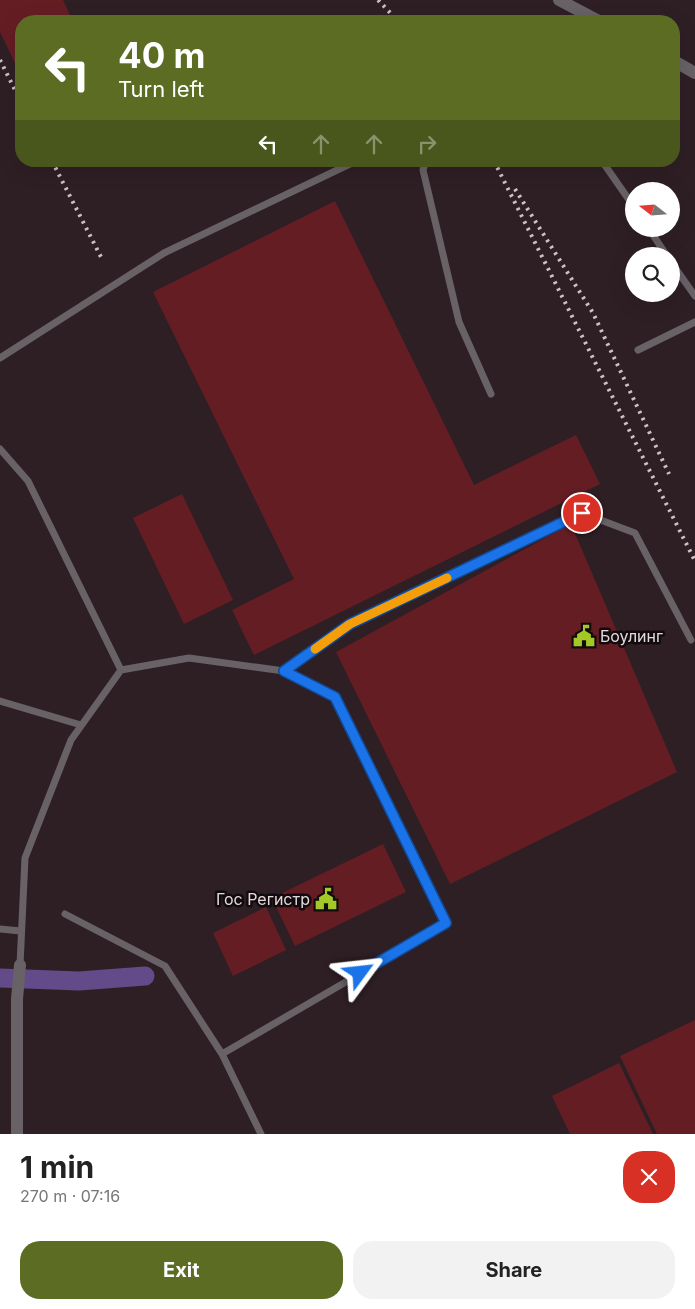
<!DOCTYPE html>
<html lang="en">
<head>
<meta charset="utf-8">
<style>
  body { margin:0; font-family:Inter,sans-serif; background:#f2f2f2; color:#222; height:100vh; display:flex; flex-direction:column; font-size:19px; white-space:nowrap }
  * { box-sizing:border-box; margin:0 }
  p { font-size:16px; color:#767676 }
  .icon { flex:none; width:28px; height:28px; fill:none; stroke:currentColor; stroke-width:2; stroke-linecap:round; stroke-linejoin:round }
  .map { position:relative; height:1134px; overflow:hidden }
  .panel { display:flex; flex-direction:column; background:#fff; flex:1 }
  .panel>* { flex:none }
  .hud { position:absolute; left:15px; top:15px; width:665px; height:152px; border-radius:20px; box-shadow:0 5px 20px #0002; background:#5c6d23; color:#fff; overflow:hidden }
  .needle { width:32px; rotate:287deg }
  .tools { position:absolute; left:625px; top:182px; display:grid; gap:10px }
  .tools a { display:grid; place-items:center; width:55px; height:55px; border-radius:50%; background:#fff; box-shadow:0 5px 20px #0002; font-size:25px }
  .pin { position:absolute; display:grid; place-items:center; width:42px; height:42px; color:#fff; margin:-21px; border:2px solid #fff; border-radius:50%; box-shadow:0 1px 5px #0007 }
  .me { position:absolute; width:55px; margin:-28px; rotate:60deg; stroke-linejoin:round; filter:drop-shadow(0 0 4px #0008) }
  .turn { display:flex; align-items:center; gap:18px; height:105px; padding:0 20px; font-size:22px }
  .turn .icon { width:65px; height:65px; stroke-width:2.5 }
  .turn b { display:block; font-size:35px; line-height:42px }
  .lanes { display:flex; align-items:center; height:48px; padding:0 20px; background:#0003; justify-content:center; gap:25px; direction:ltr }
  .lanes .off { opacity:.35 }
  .round { display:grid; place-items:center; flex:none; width:52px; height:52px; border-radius:20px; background:#f2f2f2 }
  .head { display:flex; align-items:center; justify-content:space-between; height:85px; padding:0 20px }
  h1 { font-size:30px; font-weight:700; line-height:38px }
  .button { display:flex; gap:10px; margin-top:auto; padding:10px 20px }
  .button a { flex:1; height:58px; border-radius:20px; background:#5c6d23; color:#fff; font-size:20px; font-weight:700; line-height:58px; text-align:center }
  .button a+a { background:#f2f2f2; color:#222 }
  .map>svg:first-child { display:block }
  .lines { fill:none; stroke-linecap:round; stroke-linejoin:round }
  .canal { stroke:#634b8a; stroke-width:19 }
  .building { fill:#651d24 }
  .lane { stroke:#686267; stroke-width:7 }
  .street { stroke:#686267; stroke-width:12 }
  .rail { stroke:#ccc2c6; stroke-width:4; stroke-dasharray:2.5 5; stroke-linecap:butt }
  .route-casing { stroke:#114b97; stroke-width:12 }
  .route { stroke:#1a73e8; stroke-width:9 }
  .slow { stroke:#f59e0b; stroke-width:9 }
  .labels { text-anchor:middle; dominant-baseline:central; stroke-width:5; stroke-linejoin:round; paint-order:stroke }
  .poi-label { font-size:16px; fill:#e4dade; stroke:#120b0e; text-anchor:start }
</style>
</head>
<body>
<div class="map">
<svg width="695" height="1134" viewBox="0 0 695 1134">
  <rect width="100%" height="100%" fill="#2e1f25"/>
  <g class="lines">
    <path class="canal" d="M0,978l79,3 66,-5"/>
  </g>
  <path class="building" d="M0,0h63l10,21h-52v55l-21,-44z
    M335,201l139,284 102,-50 24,49 -346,171 -22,-45 62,-31 -141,-287z
    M182,494l51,106 -49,24 -51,-106z
    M571,524l106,248 -227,112 -114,-232z
    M383,844l23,48 -111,54 -23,-48z
    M266,907l20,43 -53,26 -20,-43z
    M695,1020v114h-38l-37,-78z
    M619,1063l34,71h-83l-18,-38z"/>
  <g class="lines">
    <path class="lane" d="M426,161l-3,9 36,152 32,72
      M602,161l32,46
      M649,229l18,27
      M671,262l24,34
      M638,350l57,-28
      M0,358l164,-105 190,-91 6,-1
      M0,449l28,32 93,189
      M284,671l66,-47 232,-111 53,20 56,107
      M0,701l81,24
      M65,914l100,52 57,88 39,80
      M0,929l21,2
      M20,965l5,-107 46,-118 50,-70 68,-12 95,13 51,26 112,226 -225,131"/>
    <path class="street" d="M559,0l40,21
      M674,61l21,12
      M17,1134v-135l3,-34"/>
    <path class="rail" d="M378,0l20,21
      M0,60l21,42
      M52,161l49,96
      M494,161l201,400
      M515,189l78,124 76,161"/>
  </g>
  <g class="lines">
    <g class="route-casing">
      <path id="route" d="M360,973l86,-50 -111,-226 -51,-26 66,-47 232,-111"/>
    </g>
    <use href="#route" class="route"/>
    <path class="slow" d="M315,649l35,-25 97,-46"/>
  </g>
  <defs>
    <g id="civic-bare" transform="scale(1.725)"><path d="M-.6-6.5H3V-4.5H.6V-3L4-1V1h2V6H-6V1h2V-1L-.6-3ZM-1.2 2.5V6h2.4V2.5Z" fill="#a4c825" stroke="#120b0e" stroke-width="2.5" paint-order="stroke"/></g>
  </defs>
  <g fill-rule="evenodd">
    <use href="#civic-bare" x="584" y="636"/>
    <use href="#civic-bare" x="326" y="899"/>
  </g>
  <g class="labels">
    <g class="poi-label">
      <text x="600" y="636">Боулинг</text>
      <text x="310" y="899" text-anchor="end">Гос Регистр</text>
    </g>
  </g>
</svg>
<div class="tools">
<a><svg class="needle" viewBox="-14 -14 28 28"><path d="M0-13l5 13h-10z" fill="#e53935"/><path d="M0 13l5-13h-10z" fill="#767676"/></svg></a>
<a><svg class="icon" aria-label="search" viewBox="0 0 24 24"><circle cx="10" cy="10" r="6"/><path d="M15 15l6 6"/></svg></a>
</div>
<div class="pin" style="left:582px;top:513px;background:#d93025"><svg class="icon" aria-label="arrive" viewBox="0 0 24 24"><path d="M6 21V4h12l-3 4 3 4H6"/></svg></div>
<svg class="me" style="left:360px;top:973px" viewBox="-20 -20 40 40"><path d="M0-17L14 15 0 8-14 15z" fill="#1a73e8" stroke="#fff" stroke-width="4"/></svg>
<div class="hud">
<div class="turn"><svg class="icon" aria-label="left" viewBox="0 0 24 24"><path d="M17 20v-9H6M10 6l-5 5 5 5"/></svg><div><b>40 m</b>Turn left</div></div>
<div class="lanes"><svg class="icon" aria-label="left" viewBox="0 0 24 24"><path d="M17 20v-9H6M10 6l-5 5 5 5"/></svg><svg class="icon off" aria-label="ahead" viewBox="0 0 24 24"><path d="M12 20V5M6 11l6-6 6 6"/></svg><svg class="icon off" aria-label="ahead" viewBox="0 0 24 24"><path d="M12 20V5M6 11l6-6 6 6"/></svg><svg class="icon off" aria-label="right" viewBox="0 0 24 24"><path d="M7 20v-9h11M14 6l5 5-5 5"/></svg></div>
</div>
</div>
<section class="panel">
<div class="head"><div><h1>1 min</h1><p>270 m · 07:16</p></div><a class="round" style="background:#d93025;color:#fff"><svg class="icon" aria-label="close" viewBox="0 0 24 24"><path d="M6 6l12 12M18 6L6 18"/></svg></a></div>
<div class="button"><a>Exit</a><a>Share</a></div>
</section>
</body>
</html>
